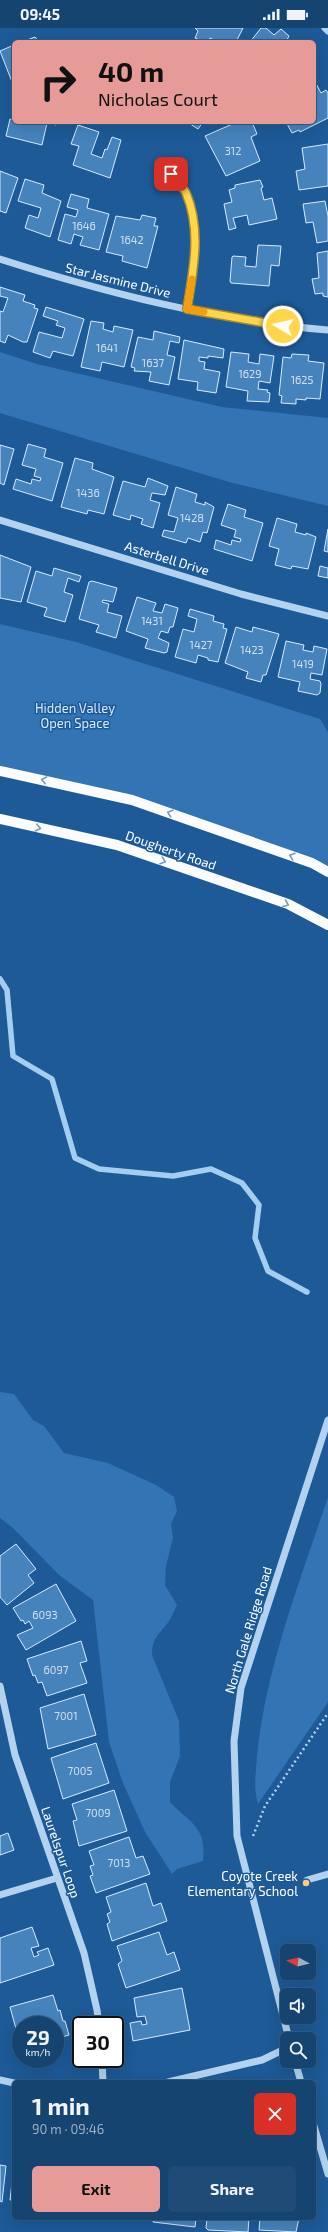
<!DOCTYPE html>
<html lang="en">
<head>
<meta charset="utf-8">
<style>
  body { margin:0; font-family:"Exo 2",sans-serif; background:#1f4b76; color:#f1f3f6; height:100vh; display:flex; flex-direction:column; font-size:15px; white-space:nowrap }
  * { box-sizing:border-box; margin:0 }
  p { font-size:13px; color:#9eb0c3 }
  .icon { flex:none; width:22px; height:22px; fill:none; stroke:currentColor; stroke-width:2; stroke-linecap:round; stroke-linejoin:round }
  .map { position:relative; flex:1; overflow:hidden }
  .side { position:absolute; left:12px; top:2052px; width:304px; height:140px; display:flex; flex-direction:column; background:#164471; border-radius:6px; box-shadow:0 4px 16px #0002,0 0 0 1px #355c84 }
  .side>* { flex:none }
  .banner { position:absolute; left:12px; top:12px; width:304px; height:84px; border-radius:6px; box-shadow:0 4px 16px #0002,0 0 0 1px #355c84; background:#e69b98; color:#111; overflow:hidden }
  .needle { width:26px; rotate:277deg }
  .fabs { position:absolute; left:280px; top:1916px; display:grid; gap:8px }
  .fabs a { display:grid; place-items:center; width:36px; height:36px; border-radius:6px; background:#164471; box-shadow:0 4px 16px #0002,0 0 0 1px #355c84; font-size:20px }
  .speed { position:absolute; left:12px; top:1988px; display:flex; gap:8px; font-size:20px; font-weight:700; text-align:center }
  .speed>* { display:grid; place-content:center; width:52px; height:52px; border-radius:50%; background:#164471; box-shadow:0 4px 16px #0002,0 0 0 1px #355c84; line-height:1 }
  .speed small { font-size:10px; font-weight:400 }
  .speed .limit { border:2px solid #111; border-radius:6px; background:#fff; color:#111 }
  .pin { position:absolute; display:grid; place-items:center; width:34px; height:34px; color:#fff; margin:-17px; border-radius:8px; box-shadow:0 2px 6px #0006 }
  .me { position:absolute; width:44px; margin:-22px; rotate:279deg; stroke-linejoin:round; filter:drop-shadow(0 0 3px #0008) }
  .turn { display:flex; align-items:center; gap:14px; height:84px; padding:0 20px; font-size:18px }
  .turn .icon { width:52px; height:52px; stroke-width:2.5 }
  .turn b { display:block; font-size:28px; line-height:34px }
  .round { display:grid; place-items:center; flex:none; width:42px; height:42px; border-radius:6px; background:#1f4b76 }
  .head { display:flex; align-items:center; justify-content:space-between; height:68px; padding:0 20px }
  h1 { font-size:24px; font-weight:700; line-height:30px }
  .action { display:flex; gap:8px; margin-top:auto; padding:8px 20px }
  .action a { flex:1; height:46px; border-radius:6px; background:#e69b98; color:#111; font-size:16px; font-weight:700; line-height:46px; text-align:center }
  .action a+a { background:#1f4b76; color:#f1f3f6 }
  .status { display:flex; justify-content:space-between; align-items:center; height:28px; padding:0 20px; background:#164471; direction:ltr }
  .status svg { height:11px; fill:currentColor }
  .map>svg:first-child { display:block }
  .green { fill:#3274b4 }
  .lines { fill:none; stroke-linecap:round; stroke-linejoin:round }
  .stream { stroke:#a5cdf1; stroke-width:5.5 }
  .building { fill:#4683bd; stroke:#d8eafb }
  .path { stroke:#b2d2ef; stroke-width:2.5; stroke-dasharray:2 3; stroke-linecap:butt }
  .minor { stroke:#b2d2ef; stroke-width:7 }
  .major { stroke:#fafcff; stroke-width:10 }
  .oneway { stroke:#759bc1 }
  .route-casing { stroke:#a68a30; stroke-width:10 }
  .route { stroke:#ffd54a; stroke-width:7 }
  .slow { stroke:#f59e0b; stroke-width:7 }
  .poi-dot { fill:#fecc71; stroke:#1d5a97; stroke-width:1.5 }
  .labels { text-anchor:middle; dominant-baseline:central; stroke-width:3; stroke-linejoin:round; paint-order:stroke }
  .number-label { font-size:11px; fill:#d1e0ee }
  .street-label { font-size:13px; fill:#fff; stroke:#1d5a97 }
  .park-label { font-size:13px; fill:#d8eafb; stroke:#1d5a97 }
  .poi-label { font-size:13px; fill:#fff; stroke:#1d5a97; text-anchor:end }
</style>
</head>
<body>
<div class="status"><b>09:45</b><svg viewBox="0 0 49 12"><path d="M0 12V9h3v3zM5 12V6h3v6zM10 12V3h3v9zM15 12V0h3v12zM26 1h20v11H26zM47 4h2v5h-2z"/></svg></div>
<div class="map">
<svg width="328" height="2204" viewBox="0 0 328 2204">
  <rect width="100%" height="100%" fill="#1d5a97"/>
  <path class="green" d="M0,324l37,12 185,43 106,11v88l-99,-24 -229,-69z
    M0,596l76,18 244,77 8,13v140l-196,-72 -132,-29z
    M0,1364l14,2 19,26 11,6 20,27 44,10 48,22 18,12 3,14 -6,13 2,14 -7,28 -1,19 12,20c-3,6 -6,15 -11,20 -9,11 -14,15 -14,30l27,66 1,35 -10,26v20c20,21 37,25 33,59l-26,8 -5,5 -27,-42 -22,-49 -14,-41 -16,-142 -34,-25 -46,-47 -13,-10z
    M328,1469v205l-70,102c-5,-16 -2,-31 -1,-48 9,-89 43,-175 71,-259z"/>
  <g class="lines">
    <path class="stream" d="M0,951l7,11 6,66 39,23 23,79 24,11 74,7 38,-7 31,14 17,22 -4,33 13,33 39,21"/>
  </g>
  <path class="building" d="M195,0h48l-7,14h-18l-8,-4 -2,4h-4l-9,-4 3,-7z
    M261,0h5l8,7 7,-6 8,7 -2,4 2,2h-39z
    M35,9l4,5h-17z
    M14,17v42l-14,-36z
    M314,52l7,13 5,-3 2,3v25l-28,14 -1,-2 -7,3 -6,-11h28z
    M10,91l4,1v2h43l-1,3 -9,-2 -5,22 -36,-9z
    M187,94h16l-5,7z
    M237,94l7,2 8,-2 5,12 -6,3 9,24 -34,15 -21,-40z
    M78,97l21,7 -8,22 11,4 3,-9 2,1 5,-13 9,3 -11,38 -37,-13 6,-19 -8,-2z
    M328,116v42l-29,4 -3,-19 9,-2 -3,-21z
    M0,143l18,7 -12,35 -6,-2z
    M25,151l19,6 -2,8 19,8 -11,36 -25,-9 4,-13 9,3 3,-10 -23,-7z
    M260,152l3,7 -2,1 3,12 8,-2 5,21 -28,6 -2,-10 -14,3 3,10 -7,2 -5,-26 8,-2 -3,-12 6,-2v-3z
    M71,166l18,5 -2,9 22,6 -10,36 -19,-5 3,-8 -9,-3 -3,10 -13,-4 7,-26 11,3 2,-7 -11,-3z
    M325,173l3,15v25l-11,2 -4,-21 -7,1 -3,-19z
    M142,187l14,3 -2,8h4l-11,42 -25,-7 1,-5 -17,-4 10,-36 24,4z
    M258,217l23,1 -2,20 -8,-1 -2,21 -38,-3 -1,-2 2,-24 1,-1 13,1 -1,9 11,1z
    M328,223v46l-5,-1v-3l-8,1 -3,-15 7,-1 -2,-25z
    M0,259l25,8 -2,6 12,4 -1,3 4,1 -11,33h-4l-15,-7 -3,8 -5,-2v-30l3,1 5,-14 -8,-2z
    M46,279l38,12 -11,37 -20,-5 -3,7 -17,-6 6,-20 23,6 3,-10 -9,-3 2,-4 -15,-5z
    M91,293l13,2 -1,6 10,3 1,-6 19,4 -9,37 -22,-5 -2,9 -19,-4z
    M154,303l26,6 -1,6 -9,-2 -3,14 8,2 -6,28 -20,-4 2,-9 -17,-1 1,-3 -4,-1 7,-30 15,3z
    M184,312l40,9 -1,9 -15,-2v2l-9,-1v4l6,1 -1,7 16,3 -4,21 -19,-3 1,-8 -20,-3z
    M231,324l18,2 -1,8 11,2 1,-10 14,2 -4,27 -11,-2 -1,8 10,1 -1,2 3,1 -1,9 -22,-1 1,-10 -22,-4z
    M292,326l17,1 -1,6 16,2 -4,36 -14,-1v2l-10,-1v5l-15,-1 1,-7 -3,-1 4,-38 8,1z
    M28,416l18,5 -2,8 19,6 -11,38 -39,-12 3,-10 15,5 1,-5 8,2 1,-3 -7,-2 2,-7 -14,-4z
    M0,417l14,4 -10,36 -4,-2z
    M75,430l18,5 -1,6 22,8 -10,37 -16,-4 -1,4 -26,-7z
    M148,450l20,8 -3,9 -13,-2 -2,7 10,3 -7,25 -12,-4 2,-5 -12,-4 -1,5 -17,-5 10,-34 22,6z
    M176,459l21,7 -2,8 10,3v-3l9,5 -7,26 -4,-1 -3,10 -12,-4 -2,5 -24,-7 2,-6 10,2 4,-14 -10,-3z
    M228,476l18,6 -2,7 19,6 -11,38 -38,-12 2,-9 15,5 1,-5 8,2 1,-3 -7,-2 2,-7 -15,-5z
    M277,490l20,6 -2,8 11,3v-2l10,4 -8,32 -16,-3 -1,3 -16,-4 4,-16 -10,-3z
    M328,501v23l-4,-1z
    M0,527l31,12 -10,35 -21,-4z
    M320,538l8,2v10l-10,-2z
    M54,540l27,8 -2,6 -11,-4 -4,14 9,3 -8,27 -21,-6 3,-8 -20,-6 9,-31 16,5z
    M92,553l25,7 -4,14 -10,-2 -1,2 7,2 -2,8 15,4 -6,22 -20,-6 3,-7 -20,-6 10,-37z
    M137,569l19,6 -3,8 9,2 3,-9 13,4 -5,19h-3l-2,6 -7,-2 -3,7 11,5 -2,9 -3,1 -19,-5 3,-9 -22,-8z
    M190,581l24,7 -1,5 11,3 -1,4 4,1 -9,33 -10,-2v-2l-10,-3 -2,8 -21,-6 8,-28 11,3 3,-13 -9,-3z
    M236,599l16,5 1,-5 26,7 -13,41h-3l-2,7 -15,-4 2,-6 -23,-9z
    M286,613l18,4 -1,5 10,2 1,-6 13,3 -5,26 -11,-2 -1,6 10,2 1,3 -1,9 -3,2 -19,-4 2,-9 -22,-5z
    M16,1516l20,25 -8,6 6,8 -27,22 -7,-8v-41z
    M56,1556l20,37 -50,29 -9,-15 16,-7 -4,-7 -4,3 -2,-4 -2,1 -8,-13z
    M81,1613l6,20 -7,2 7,20 -40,13 -5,-14 -4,1 -3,-8 -2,1 -6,-17z
    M84,1666l12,41 -48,14 -8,-41z
    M96,1715l13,40 -46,16 -12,-41z
    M114,1762l13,41 -48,15 -6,-25 4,-1 -5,-16z
    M8,1805l6,17 -14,5v-19z
    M129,1809l7,21 7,-2 7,18 -54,19 -6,-17 3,-1 -3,-9 4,-1 -5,-14z
    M146,1855l7,23 8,-3 6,18 -55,20 -5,-17 3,-2 -3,-8 4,-2 -5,-15z
    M32,1899l7,19 -8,2 3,9 5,-2 -2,-3 11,-4 6,17 -54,18v-45z
    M159,1904l8,23 7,-3 6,18 -54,18 -8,-24 4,-3 -5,-15z
    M182,1960l8,42 -57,11 -3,-18 11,-2 1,4 5,-1 -2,-8 -8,1 -3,-19z
    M53,1967l5,16 2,-1 3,11h2l4,14 -14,4v-14h-34v22l-11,-40z
    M14,2136v36h-4z
    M0,2137l6,1 -4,36 -2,-1z
    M154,2190h42l-1,9 -42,-5z
    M207,2190h42l-1,14 -40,-2 -2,-2z
    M260,2190h39l-3,14 -37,-2z"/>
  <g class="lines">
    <path class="path" d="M253,1808l12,-30 63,-93"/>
    <path class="minor" d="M325,0l3,3
      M163,137c7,9 19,19 23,29 15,37 8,77 1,115
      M0,231c107,34 216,62 328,71
      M0,492l241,74 87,22
      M0,1658l15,69 69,198 13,57 2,15
      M307,1852l21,-6
      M0,1867l57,-17
      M289,2011l-52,-203 -3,-95 7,-53 87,-268
      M102,2031l1,23
      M295,2033l6,21
      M0,2052l14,3
      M168,2054l94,-22 25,-12
      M314,2098l14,48"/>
    <path class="major" d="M0,743l132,29 180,63 16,9
      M0,791l117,26 171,59 40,21"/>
  </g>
  <defs><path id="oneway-chevron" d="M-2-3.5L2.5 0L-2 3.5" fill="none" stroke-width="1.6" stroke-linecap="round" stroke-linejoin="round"/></defs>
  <g class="oneway">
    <use href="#oneway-chevron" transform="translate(44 752) rotate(-168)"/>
    <use href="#oneway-chevron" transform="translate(170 785) rotate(-161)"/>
    <use href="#oneway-chevron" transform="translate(38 800) rotate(13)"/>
    <use href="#oneway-chevron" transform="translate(292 828) rotate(-161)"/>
    <use href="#oneway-chevron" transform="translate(163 833) rotate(19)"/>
    <use href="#oneway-chevron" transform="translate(286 876) rotate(22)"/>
  </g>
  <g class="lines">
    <g class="route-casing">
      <path id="route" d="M171,146c4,6 12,13 15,19 16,37 7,79 1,116l96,17"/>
    </g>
    <use href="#route" class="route"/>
    <path class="slow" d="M192,251l-5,30 17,3"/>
  </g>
  <circle class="poi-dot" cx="306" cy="1855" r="4"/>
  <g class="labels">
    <g class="number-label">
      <text x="233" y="122">312</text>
      <text x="84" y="197">1646</text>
      <text x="132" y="211">1642</text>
      <text x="107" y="319">1641</text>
      <text x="153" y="334">1637</text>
      <text x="250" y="345">1629</text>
      <text x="302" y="351">1625</text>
      <text x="88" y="464">1436</text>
      <text x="192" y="489">1428</text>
      <text x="152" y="592">1431</text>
      <text x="201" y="616">1427</text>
      <text x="252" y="621">1423</text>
      <text x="303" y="635">1419</text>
      <text x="45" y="1586">6093</text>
      <text x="56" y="1641">6097</text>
      <text x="66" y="1687">7001</text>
      <text x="80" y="1742">7005</text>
      <text x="98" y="1784">7009</text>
      <text x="119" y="1834">7013</text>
    </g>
    <g class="street-label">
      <text transform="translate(118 252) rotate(14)">Star Jasmine Drive</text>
      <text transform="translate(167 530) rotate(17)">Asterbell Drive</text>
      <text transform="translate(171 822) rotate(19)">Dougherty Road</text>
      <text transform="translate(248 1602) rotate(-73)">North Gale Ridge Road</text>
      <text transform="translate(61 1824) rotate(71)">Laurelspur Loop</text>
    </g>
    <g class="park-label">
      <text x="75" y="680">Hidden Valley<tspan x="75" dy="15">Open Space</tspan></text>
    </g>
    <g class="poi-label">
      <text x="298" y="1848">Coyote Creek<tspan x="298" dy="15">Elementary School</tspan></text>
    </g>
  </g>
</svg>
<div class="fabs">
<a><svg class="needle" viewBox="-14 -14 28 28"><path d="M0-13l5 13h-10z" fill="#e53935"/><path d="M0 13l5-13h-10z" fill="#9eb0c3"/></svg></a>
<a><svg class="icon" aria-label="sound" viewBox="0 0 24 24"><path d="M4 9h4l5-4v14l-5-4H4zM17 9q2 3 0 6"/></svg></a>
<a><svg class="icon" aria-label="search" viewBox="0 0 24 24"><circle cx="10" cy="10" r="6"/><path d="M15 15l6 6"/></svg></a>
</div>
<div class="speed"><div>29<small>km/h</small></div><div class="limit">30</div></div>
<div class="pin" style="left:171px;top:146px;background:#d93025"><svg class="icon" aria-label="arrive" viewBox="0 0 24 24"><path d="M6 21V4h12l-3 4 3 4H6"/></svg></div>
<svg class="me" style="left:283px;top:298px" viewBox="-20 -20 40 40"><circle r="17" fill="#ffd54a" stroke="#fff" stroke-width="3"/><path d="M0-11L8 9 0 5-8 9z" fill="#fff"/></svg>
<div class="banner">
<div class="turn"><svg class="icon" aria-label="right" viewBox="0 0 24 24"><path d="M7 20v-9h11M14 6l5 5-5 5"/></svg><div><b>40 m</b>Nicholas Court</div></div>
</div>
<section class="side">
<div class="head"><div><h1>1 min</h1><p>90 m · 09:46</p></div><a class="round" style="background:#d93025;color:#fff"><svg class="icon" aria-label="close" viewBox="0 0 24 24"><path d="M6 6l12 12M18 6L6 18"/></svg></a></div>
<div class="action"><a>Exit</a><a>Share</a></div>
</section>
</div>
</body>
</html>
